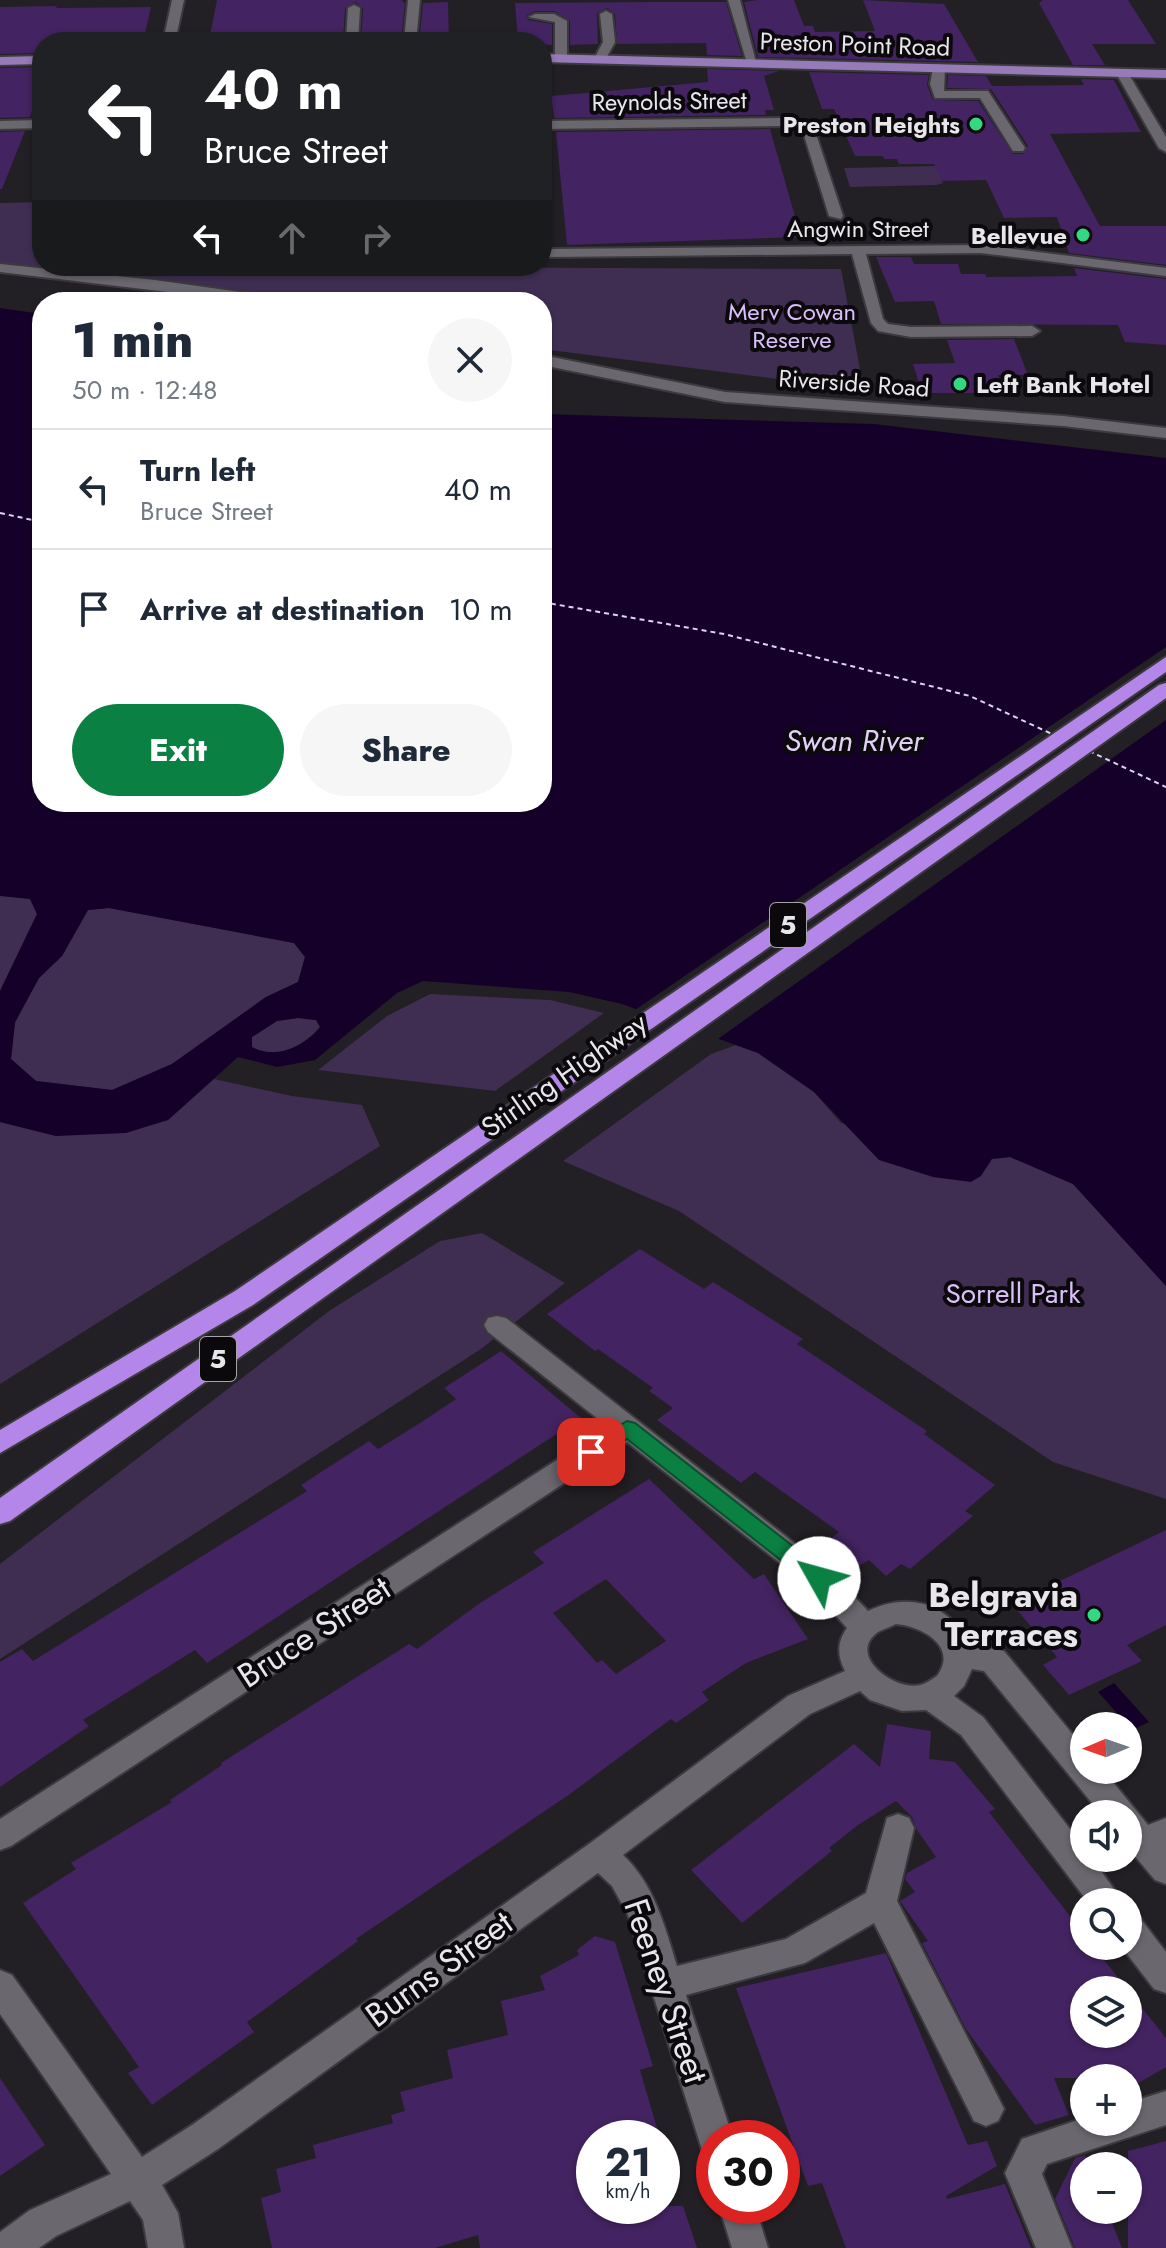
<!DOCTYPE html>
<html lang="en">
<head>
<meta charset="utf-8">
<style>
  body { margin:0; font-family:Jost,sans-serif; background:#f6f6f7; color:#1f2937; height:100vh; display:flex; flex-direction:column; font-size:30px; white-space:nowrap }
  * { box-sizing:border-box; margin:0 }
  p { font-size:26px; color:#747a83 }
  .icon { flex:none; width:44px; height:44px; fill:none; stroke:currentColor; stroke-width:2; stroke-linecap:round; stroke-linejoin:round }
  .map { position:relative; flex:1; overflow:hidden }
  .panel { position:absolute; left:32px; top:292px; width:520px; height:520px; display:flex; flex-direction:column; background:#fff; border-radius:32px; box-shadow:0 2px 6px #0004 }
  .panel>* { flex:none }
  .hud { position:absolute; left:32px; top:32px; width:520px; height:244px; border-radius:32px; box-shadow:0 2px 6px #0004; background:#202124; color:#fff; overflow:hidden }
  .needle { width:52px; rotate:268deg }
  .fabs { position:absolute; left:1070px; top:1712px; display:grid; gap:16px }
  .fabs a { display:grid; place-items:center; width:72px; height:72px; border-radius:50%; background:#fff; box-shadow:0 2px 6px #0004; font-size:40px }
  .speed { position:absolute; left:576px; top:2120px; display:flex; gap:16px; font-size:40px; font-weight:700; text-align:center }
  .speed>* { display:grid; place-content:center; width:104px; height:104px; border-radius:50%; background:#fff; box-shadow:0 2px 6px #0004; line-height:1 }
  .speed small { font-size:20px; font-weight:400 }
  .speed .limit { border:12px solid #d22; background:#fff; color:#111 }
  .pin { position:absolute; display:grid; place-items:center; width:68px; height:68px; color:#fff; margin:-34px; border-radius:16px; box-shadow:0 4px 12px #0006 }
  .me { position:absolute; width:88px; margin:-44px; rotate:308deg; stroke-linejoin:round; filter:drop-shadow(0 0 6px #0008) }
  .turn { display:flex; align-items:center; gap:28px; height:168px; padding:0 40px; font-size:36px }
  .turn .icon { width:104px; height:104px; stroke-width:2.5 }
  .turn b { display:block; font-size:56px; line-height:68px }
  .lanes { display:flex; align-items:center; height:76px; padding:0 40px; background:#0003; justify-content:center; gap:40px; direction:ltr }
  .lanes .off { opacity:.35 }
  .round { display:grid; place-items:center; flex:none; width:84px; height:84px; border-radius:42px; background:#f6f6f7 }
  .summary { display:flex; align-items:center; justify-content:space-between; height:136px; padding:0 40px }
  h1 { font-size:48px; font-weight:800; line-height:60px }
  .cta { display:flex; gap:16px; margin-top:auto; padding:16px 40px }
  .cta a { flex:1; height:92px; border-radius:48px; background:#0b8043; color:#fff; font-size:32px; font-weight:800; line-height:92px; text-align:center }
  .cta a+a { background:#f6f6f7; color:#1f2937 }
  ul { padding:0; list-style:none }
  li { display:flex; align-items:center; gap:24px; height:120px; padding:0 40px; border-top:2px solid #e0e1e3 }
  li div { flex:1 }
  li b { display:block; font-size:30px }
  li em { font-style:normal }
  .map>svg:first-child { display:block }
  .green { fill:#3f2e52 }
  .water { fill:#150029; fill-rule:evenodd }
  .pier { fill:#221f25 }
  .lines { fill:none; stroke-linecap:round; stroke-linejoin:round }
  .ferry { stroke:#e1d1f7; stroke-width:2; stroke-dasharray:5 4; stroke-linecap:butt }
  .building { fill:#432361; fill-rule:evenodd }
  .minor-casing { stroke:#3c3a3f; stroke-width:4 }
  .major-casing { stroke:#3c3a3f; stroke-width:4 }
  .highway-casing { stroke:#3c3a3f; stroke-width:4 }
  .minor { fill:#6b676f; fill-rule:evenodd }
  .major { fill:#977ab8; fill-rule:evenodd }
  .highway { fill:#b586e9; fill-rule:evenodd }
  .route { fill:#0b8043; stroke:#07532c; stroke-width:2 }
  .poi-dot { fill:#33d882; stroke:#0b090c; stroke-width:3 }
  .labels { text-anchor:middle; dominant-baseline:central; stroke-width:8; stroke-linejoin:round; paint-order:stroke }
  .far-street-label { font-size:24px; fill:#e8e6eb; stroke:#0b090c }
  .far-poi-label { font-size:24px; font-weight:bold; fill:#e8e6eb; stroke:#0b090c; text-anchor:end }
  .far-park-label { font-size:24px; fill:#d8bff8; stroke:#0b090c }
  .shield { fill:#0b090c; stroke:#a6a4a8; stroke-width:2 }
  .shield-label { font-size:26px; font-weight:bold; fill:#e8e6eb }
  .street-label { font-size:28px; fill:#e8e6eb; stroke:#0b090c }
  .park-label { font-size:28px; fill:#d8bff8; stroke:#0b090c }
  .water-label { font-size:30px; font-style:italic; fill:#e1d1f7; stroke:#0b090c }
  .near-poi-label { font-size:34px; font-weight:bold; fill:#e8e6eb; stroke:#0b090c; text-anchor:end }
  .near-street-label { font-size:34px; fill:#e8e6eb; stroke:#0b090c }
</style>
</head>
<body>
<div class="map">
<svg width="1166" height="2248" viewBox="0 0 1166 2248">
  <rect width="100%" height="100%" fill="#221f25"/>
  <path class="green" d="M936,166l7,17 -7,2 -86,2 -6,-19z
    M42,202v64h83l-1,7 3,-7 714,3 23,121 -322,-41v-47h-267l-275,-38v-61z
    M0,895l30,4 7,15 -37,77z
    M109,908l185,35 11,14 -7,25 -32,15 -94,67 -60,26 -76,-9 -25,-22 4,-36 24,-45 23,-22 26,-46z
    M430,994l120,6 54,13 -109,78 -177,-21 69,-54z
    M298,1018l18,2 4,7c-17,20 -44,33 -69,20l1,-10 25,-16z
    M736,1045l22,8 56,39 27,31 151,36 18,-2 63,27 93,102v213l-113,-37 -374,-251 -116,-50 148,-107z
    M214,1079l78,17 70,9 18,41 -380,238v-262l56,14 112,-16z
    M482,1233l83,50 -84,66 -481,310v-95l329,-253 111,-70z"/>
  <path class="water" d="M0,308l42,6v488h500v-388l332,10 292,34v828l-93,-102 -63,-27 -18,2 -11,17 -10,6 -38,-5 -54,-17 -65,-68 -56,-39 -136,-49 -53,-12 -146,-11 -26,12 -82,67 -38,7 -39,-10 -70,63 -42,13 -70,3 -56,-14v-131l37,-77 -7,-15 -30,-3zM109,908l185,35 11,14 -7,25 -32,15 -94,67 -60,26 -76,-9 -25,-22 4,-37 24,-44 23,-22 26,-46zM298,1018l18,2 4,7c-16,20 -44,33 -68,20v-10l25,-16z
    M1114,1683l35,39 -17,8 -34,-38z"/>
  <path class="pier" d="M1166,647v73l-451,321 -83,-29z"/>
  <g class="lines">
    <path class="ferry" d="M0,513l42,9
      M542,602l182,32 246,62 84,39
      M1089,751l77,36"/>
  </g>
  <path class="building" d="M217,0h184l4,3 -4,39h-40l2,-34 -8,-6 -10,6 -2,34 -93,-1 1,-6h-41z
    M757,0h37l10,26h9l2,6 60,-1 -12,-31 81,4 34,58 -220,-5 -14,-55z
    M1043,0h85l28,44h-64l13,21h-32l-34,-62z
    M448,2l1,39 -30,1 4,-39z
    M653,2h73l16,54 -35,-1 -1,-12 -89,1 -2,-30 -8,-6 -10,5 1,31 -28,1v-24l-16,-10h-19l-9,5 2,4 24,4v21l-34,-3 -3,-39z
    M57,6l-1,2 95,-1 -8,35h-101v11l-42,1v-47z
    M42,67v19l-12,31 -30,1v-50z
    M707,69l72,2 -15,5 10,34h-9l1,5 -212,3 -3,-22 157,-14z
    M809,72l120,3 -2,10 6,15 45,1 35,53h10l5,-8 -37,-57 -44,-1 1,-13 38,1 6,10 92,-1 -3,-6 33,1 27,52 -91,2 50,92h66v39l-97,-12 -12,-36 -53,1 -18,-38 -44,1 -8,-17h-35l-2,-5h-13l-1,-3h-28l-21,-47h-12z
    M770,129l31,108 -234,8 -11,-113z
    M25,131l-23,58h-2v-57z
    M876,257h35l3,7h44l3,10h24l1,3 91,-1 -3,-8 92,11v66l-41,-3 -7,-17 -177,-1 -7,-23 -39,1z
    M1014,339l14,36h-30l5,18h-81l-9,-29 42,-1 -8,-23z
    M640,1249l64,40 9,-7 90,57 -6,5 130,87 -3,3 71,51 -30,26 8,5 -63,53 -9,-5 -15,12 -17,-16 -9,5 -32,-24 11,-9 -84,-60 -14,11 -84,-63 16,-12 -24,-17 4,-3 -55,-39 -3,2 -48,-37z
    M501,1351l80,67 -374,245 -12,-13 -112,70 6,6 -89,61v-125l22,-13 11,12 274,-170 -6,-6 68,-44 9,8 42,-26 36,-24 -12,-11z
    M649,1479l105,100 10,-5 44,65 -62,24 -44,29 7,8 -33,23 -5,-4 -101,75 -214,145 2,2 -111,81 7,10 -102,73 -24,-32 11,-6 -116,-164 53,-34 -5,-6 101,-61 -2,-2 52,-35 -1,-2 188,-119 8,5 63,-46 64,-40 -11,-11zM606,1579l60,62 -50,33 -14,-14 -5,3 -44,-50z
    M1166,1530v95l-39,20 15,16 -73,34 -26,-30 14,-8 -45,-53z
    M887,1724l44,7 -2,28 26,3 40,47 -6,3 95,122v12h9l73,92v29l-38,22v-11h-74l15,37 -34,10 -69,-96 -44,-86 6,-2 -28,-40 15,-9 -10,-13 2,-6 29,-16 -19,-27 -5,-13 -16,-16 -38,24 -29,23 3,3 -90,72 -51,-53 163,-126 26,23zM1084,1990h44v44h-44z
    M595,1936l20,6 38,124 -13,4 20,68h-66v68h89l14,42h-217l-2,-13 -43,13h-163l-11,-50 20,-6 -5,-23 40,-11 -3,-13 80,-22 -2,-8 14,-4 -5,-19 53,-14 -6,-28 61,-15 -7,-34 44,-11 -5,-14 39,-21 -2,-5z
    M886,1953l82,192 19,-4 10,25 -51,30 1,3 58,-15 26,64h-185l-24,-65 -14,3 -72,-198z
    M0,2078l45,67 -45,31z
    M1166,2141v107h-38v-97z
    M1085,2155l4,11h-5v44h23l15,38h-47l-20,-49 20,-41z"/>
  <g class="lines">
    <g class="minor-casing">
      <path id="minor" d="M172,0h12l-9,42h-12z
        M408,0h12l-4,42h-12z
        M728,0h12l17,66 -10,-3z
        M354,5l6,3 -2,34h-12l2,-34z
        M606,11l6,3 3,28 -11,20 -4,1 -6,-4 9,-17 -3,-28z
        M554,14l13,7v37l-6,4 -6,-4v-36l-26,-5 6,-3z
        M939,64l6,4 -1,23h44l37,57 -2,3h-10l-33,-53h-45l-5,-14 3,-16z
        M1122,69l6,4 38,64v15l-7,-4 -43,-75z
        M782,118l26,4 7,9 28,85 -2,3 -12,-3 -26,-84 -4,-4 -17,-2 -240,3v-8z
        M41,120v8l-41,1v-8z
        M542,245l10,4 429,-4 185,23v8l-185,-23 -115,1 17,65 5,5 23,3 121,-1 8,5 -8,5 -121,1 -33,-6 -7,-8 -19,-69 -302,3 -8,-2z
        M0,264l155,16 128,18 7,4h-38l-252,-30z
        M542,355l183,37 338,24 103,12v10l-103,-12 -338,-24 -183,-37z
        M497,1316l9,2 323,252 39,41c40,-19 80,-9 101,33l35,7 80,97v22h19l45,55 18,-7v66l-11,-4 -27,-32v-34h-27l-117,-143 -12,-2 -8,17 -10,10 29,21 101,130v11h8l31,44h-35l-127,-167 -35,-25 -24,1 -32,-11 -10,-9 -50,23 -187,141c31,29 42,72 54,111l109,-27 80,-46 21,-75 11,-4 11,4 5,10 -17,73 101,196 6,12 -6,12 -12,5 -12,-5 -100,-198 -69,40 -119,32 47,143h-19v17l-12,-5 -74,-235 -16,-29 -14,-13 -380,276 -56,36 16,28 6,35h-36l-5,-28 -13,-19 -74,35 -17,12h-39v-16l30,-22 81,-36 -111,-160v-44l12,5 130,182 50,-32 397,-281 199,-148 57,-25c-8,-16 -8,-29 2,-43l-38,-42 -182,-144 -616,404 -11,4v-31l608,-392 -120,-95 -4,-7 4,-7zM896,1624c25,2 63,22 41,52 -5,3 -11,8 -17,9 -26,6 -74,-30 -42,-53 5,-3 13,-5 18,-8z
        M1128,1914l12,4 26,34v41l-12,-4 -33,-43h7z
        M1166,2091v34l-119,39 -5,10 30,74h-36l-31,-75 17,-34 62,-21v4h44v-19z
        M719,2206h36l13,42h-36z"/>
    </g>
    <g class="major-casing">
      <path id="major" d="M542,54l624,16v8l-624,-16z
        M42,56v8l-42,1v-8z"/>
    </g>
    <g class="highway-casing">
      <path id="highway" d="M1166,657v15l-913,633 -253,148v-23l235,-139z
        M1166,683v15l-1156,823 -10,3v-26l1159,-813z"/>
    </g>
    <use href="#minor" class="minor"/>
    <use href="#major" class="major"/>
    <use href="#highway" class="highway"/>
  </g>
  <path class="route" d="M627,1421l8,2 191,149 4,6 -4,6 -7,3 -8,-3 -184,-145 -29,19h-15l-3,-6 3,-5z"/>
  <g class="poi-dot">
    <circle cx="976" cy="124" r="8"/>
    <circle cx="1083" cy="235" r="8"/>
    <circle cx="960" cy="384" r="8"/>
    <circle cx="1094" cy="1615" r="8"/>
  </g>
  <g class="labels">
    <g class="far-street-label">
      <text transform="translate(855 44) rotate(2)">Preston Point Road</text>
      <text transform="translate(669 101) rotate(-1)">Reynolds Street</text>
      <text x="858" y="228">Angwin Street</text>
      <text transform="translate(854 383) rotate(4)">Riverside Road</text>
    </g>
    <g class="far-poi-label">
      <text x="960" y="124">Preston Heights</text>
      <text x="1067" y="235">Bellevue</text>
      <text x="976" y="384" text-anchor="start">Left Bank Hotel</text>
    </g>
    <g class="far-park-label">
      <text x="792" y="311">Merv Cowan<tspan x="792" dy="28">Reserve</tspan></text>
    </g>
    <g class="shield">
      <rect x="770" y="903" width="36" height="44" rx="6"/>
      <rect x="200" y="1337" width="36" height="44" rx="6"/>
    </g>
    <g class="shield-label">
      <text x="788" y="925">5</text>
      <text x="218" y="1359">5</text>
    </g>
    <g class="street-label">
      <text transform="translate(564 1075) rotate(-35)">Stirling Highway</text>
    </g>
    <g class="park-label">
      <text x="1013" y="1293">Sorrell Park</text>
    </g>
    <g class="water-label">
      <text x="854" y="740">Swan River</text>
    </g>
    <g class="near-poi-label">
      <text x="1078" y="1595">Belgravia<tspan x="1078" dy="39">Terraces</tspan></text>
    </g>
    <g class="near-street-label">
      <text transform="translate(314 1632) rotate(-33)">Bruce Street</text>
      <text transform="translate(439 1969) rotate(-36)">Burns Street</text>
      <text transform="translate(666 1991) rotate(71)">Feeney Street</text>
    </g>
  </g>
</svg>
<div class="fabs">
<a><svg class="needle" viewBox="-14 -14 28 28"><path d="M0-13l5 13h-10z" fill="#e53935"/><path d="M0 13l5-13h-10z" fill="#747a83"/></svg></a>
<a><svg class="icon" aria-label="sound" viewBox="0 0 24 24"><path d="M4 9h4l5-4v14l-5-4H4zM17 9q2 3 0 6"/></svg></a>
<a><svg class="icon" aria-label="search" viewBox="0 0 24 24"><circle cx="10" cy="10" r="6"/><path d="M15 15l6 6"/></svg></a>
<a><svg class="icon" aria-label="layers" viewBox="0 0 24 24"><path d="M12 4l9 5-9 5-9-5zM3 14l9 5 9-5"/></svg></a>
<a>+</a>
<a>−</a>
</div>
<div class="speed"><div>21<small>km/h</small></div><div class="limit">30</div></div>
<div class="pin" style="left:591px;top:1452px;background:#d93025"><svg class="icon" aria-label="arrive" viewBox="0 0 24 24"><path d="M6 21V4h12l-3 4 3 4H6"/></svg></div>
<svg class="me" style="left:819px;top:1578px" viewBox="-20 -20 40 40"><circle r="19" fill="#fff"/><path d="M0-13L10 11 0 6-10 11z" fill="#0b8043"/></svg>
<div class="hud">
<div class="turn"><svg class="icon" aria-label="left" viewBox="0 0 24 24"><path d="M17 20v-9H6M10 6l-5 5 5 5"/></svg><div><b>40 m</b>Bruce Street</div></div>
<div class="lanes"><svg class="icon" aria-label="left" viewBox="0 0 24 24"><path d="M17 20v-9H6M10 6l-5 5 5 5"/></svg><svg class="icon off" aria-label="ahead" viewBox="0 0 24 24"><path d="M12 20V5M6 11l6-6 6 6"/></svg><svg class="icon off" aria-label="right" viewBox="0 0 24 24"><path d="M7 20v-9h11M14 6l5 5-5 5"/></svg></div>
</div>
<section class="panel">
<div class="summary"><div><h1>1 min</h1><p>50 m · 12:48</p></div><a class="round"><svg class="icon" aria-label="close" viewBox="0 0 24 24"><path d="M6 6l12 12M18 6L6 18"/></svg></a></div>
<ul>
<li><svg class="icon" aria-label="left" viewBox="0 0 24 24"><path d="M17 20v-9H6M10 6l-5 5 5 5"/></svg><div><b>Turn left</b><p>Bruce Street</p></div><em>40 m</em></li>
<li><svg class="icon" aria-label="arrive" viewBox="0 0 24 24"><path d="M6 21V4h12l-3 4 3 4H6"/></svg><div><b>Arrive at destination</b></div><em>10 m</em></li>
</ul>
<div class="cta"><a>Exit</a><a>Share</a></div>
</section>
</div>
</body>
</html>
